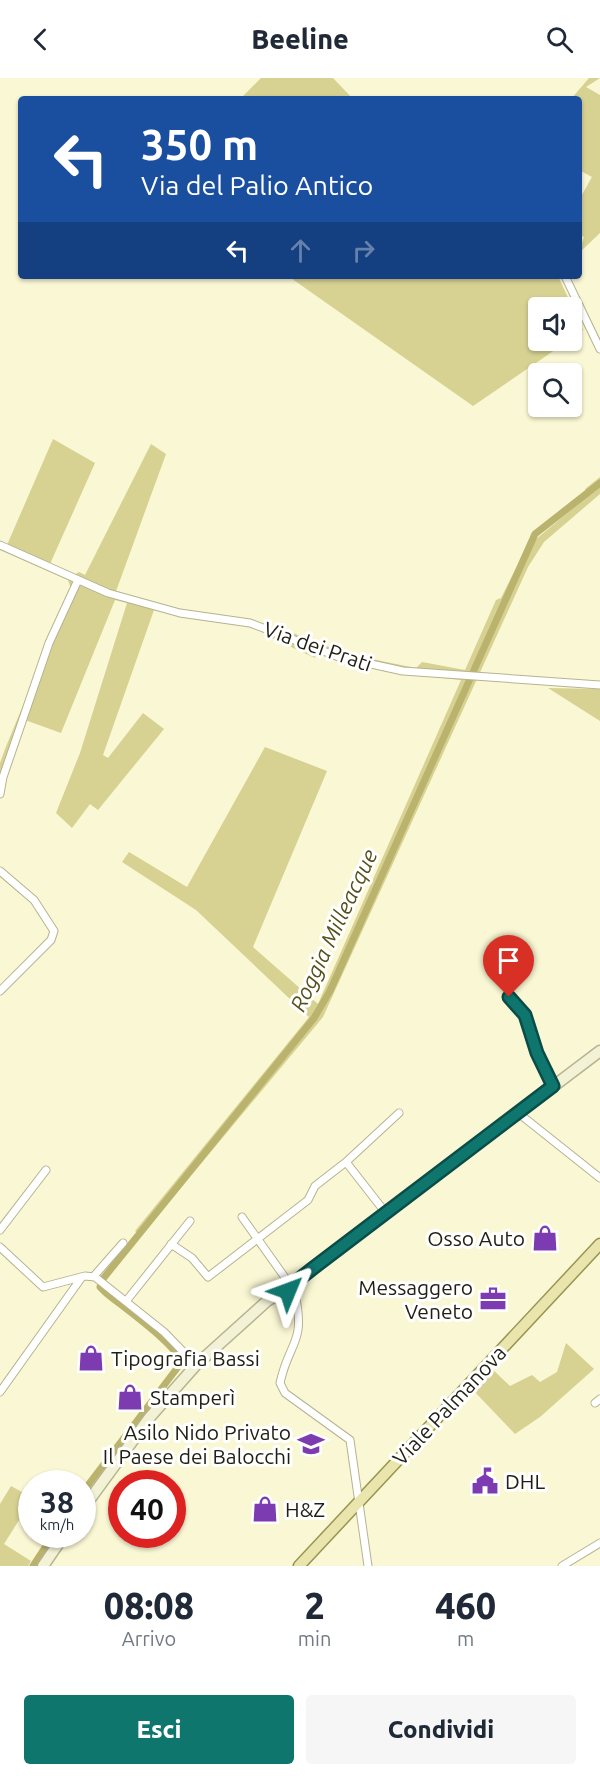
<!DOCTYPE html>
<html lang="it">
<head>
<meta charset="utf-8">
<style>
  body { margin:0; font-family:Ubuntu,sans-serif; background:#f6f6f7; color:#1f2937; height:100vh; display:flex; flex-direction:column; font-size:22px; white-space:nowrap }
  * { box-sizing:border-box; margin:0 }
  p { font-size:20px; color:#747a83 }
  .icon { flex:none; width:33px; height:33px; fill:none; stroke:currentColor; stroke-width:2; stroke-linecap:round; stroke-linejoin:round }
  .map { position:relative; height:1488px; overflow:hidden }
  .sheet { display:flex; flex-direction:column; background:#fff; flex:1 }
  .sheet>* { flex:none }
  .hud { position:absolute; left:18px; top:18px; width:564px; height:183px; border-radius:6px; box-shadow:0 2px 4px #0004; background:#1a4fa0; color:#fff; overflow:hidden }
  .fabs { position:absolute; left:528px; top:219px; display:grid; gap:12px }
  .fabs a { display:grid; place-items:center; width:54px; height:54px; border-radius:6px; background:#fff; box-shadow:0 2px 4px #0004; font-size:30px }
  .speed { position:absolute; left:18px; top:1392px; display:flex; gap:12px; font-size:30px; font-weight:700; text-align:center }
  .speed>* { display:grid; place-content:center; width:78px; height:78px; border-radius:50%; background:#fff; box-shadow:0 2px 4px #0004; line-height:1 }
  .speed small { font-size:15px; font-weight:400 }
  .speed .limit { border:9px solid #d22; background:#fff; color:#111 }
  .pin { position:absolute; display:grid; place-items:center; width:51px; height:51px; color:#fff; margin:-62px -26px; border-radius:50% 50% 50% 0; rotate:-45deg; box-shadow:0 0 6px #0007 }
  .pin .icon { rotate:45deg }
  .me { position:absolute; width:66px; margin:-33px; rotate:46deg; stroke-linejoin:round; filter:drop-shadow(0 0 4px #0008) }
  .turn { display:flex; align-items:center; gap:21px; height:126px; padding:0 24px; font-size:27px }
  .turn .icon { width:78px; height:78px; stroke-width:2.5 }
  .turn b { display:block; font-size:42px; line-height:51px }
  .lanes { display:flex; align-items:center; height:57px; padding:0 24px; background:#0003; justify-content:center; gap:30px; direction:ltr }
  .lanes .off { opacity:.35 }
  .eta { display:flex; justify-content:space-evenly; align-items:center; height:102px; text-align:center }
  .eta b { font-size:36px; font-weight:800; line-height:42px }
  .cta { display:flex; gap:12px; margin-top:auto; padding:12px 24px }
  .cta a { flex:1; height:69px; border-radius:6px; background:#0f766e; color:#fff; font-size:24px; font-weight:800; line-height:69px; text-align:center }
  .cta a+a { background:#f6f6f7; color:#1f2937 }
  header { display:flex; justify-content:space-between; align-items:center; height:78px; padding:0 24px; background:#fff; font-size:27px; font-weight:800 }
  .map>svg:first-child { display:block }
  .green { fill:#d7d192 }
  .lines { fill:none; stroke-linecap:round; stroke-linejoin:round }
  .canal { stroke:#bab36d; stroke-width:7 }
  .street-casing { stroke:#b6b392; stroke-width:9 }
  .secondary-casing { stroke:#b6b392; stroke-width:13 }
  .primary-casing { stroke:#9a9453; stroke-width:13 }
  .street { stroke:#fff; stroke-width:7 }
  .secondary { stroke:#f4f2d6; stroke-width:10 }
  .primary { stroke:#eae5ad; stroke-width:10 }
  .route-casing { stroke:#0a4d48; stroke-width:15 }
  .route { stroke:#0f766e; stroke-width:10 }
  .labels { text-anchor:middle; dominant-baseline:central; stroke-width:6; stroke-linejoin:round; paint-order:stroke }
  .street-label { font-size:21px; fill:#201f12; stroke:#fff }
  .poi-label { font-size:21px; fill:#201f12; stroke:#fff; text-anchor:start }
  .water-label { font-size:22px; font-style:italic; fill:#56511b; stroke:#fff }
</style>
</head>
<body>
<header><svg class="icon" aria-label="back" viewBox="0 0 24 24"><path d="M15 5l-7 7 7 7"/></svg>Beeline<svg class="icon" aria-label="search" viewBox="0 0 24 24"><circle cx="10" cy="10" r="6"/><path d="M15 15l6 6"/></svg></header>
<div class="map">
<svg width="600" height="1488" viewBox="0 0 600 1488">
  <rect width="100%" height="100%" fill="#faf7d4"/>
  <path class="green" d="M261,0h72l20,21h-113z
    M589,0h11l-14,9 14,8v138l-21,20 5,-16 -5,-3v-34l13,-23 -13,-7v-71h-8z
    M288,198h270l25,54 -11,8v-30h-34v32l30,1 -95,65z
    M53,361l42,24 -45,101 24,11 5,-3 6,3 66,-131 15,10 -51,140 82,20 57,7 26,10 3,-3c42,21 86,31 133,40l6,-6 43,8 31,-70 5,-2 30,-60 4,2 54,-45 -4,-6 15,-12v17l-56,48 -16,25 -205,450 -182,219 -6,-5 174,-214 -113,-107 -74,-48 7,-10 58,35 78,-140 62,24 -74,176 65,57 143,-324 -65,-7 -79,-19 -2,4 -50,-23 3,-3 -20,-7 -94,-15 -51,145 5,3 35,-45 21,16 -66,81 -8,-6 -18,24 -16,-15 24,-60 47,-150 -12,-3 -54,133 -36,-13 -25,56v-13l5,-14 66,-160 -3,-9 -68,-31v-7l7,3z
    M548,610l52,1v32z
    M566,1265l28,26 -54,48 -25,17 -43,-45 19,-21 19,18 22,-11 8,7 17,-10z
    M11,1408l20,11v4l-27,43 27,17 -3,5h-28v-62z"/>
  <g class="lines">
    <path class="canal" d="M82,1415l99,-130c-2,-17 -61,-58 -76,-71l-5,-5 2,-7 212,-262 16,-27 205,-457 65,-51
      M33,1488l21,-32"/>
    <g class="street-casing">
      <path id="street" d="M565,198l35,73
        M0,467l108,48 72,20 70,10 89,34 64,14 197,14
        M0,716l3,-17 46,-134 29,-63
        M0,793l34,29 20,31 -3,9 -51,51
        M509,919l16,18 12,38 16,33
        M517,1034l83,66
        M346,1084l53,-49
        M242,1139l49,69
        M0,1152l46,-60
        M171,1166l21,14 16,19 100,-77 7,-14 31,-24 39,50
        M0,1169l43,40 42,-11 10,1 69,55 32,33
        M94,1198l29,-33
        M295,1216c11,50 -6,47 -15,89l5,10 65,47 18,126
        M127,1222l63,-79
        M0,1314l82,-115
        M595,1325l5,-4
        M562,1488l38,-23"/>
    </g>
    <g class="secondary-casing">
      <path id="secondary" d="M82,1432l68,-93 46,-52 71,-64 14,-9 14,2 5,-16 300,-227
        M43,1488l22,-32"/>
    </g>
    <g class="primary-casing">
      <path id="primary" d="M299,1488l301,-322"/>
    </g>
    <use href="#street" class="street"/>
    <use href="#secondary" class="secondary"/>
    <use href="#primary" class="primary"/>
  </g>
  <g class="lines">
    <g class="route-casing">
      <path id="route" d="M288,1213l2,-4h5l3,-7 14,-11 241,-183 -16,-33 -12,-38 -16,-18"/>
    </g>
    <use href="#route" class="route"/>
  </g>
  <defs>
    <g id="shop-bare" transform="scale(2.07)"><path d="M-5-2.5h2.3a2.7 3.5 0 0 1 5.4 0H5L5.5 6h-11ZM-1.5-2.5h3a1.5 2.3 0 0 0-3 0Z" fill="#7c3bb0" stroke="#fff" stroke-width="2.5" paint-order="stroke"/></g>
    <g id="office-bare" transform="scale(2.07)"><path d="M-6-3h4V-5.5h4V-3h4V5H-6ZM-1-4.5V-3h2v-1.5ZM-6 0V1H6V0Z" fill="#7c3bb0" stroke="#fff" stroke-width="2.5" paint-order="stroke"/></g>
    <g id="school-bare" transform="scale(2.07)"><path d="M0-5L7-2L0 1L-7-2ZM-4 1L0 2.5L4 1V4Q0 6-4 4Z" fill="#7c3bb0" stroke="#fff" stroke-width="2.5" paint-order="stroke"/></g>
    <g id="civic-bare" transform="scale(2.07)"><path d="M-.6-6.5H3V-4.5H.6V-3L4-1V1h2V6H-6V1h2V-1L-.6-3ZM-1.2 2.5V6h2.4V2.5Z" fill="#7c3bb0" stroke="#fff" stroke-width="2.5" paint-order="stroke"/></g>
  </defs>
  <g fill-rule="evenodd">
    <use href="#shop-bare" x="545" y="1160"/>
    <use href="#office-bare" x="493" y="1221"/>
    <use href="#shop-bare" x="91" y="1280"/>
    <use href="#shop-bare" x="130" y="1319"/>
    <use href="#school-bare" x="311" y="1366"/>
    <use href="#civic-bare" x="485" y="1403"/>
    <use href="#shop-bare" x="265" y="1431"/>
  </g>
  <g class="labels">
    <g class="street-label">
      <text transform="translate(318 568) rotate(19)">Via dei Prati</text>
      <text transform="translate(449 1327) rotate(-47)">Viale Palmanova</text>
    </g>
    <g class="poi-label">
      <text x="525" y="1160" text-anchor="end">Osso Auto</text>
      <text x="473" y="1209" text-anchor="end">Messaggero<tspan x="473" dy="24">Veneto</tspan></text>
      <text x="111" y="1280">Tipografia Bassi</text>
      <text x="150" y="1319">Stamperì</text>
      <text x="291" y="1354" text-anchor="end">Asilo Nido Privato<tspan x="291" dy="24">Il Paese dei Balocchi</tspan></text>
      <text x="505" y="1403">DHL</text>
      <text x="285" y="1431">H&amp;Z</text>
    </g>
    <g class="water-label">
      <text transform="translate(333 852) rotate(-65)">Roggia Milleacque</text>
    </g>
  </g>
</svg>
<div class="fabs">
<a><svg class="icon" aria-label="sound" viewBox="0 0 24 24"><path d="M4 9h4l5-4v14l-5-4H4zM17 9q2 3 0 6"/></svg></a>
<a><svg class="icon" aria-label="search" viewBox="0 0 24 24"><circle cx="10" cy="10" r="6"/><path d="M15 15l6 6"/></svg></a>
</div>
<div class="speed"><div>38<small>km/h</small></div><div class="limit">40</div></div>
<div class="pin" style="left:509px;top:919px;background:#d93025"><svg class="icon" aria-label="arrive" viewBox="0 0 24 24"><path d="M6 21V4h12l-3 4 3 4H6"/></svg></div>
<svg class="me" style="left:288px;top:1213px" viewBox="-20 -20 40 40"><path d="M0-17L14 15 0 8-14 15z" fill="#0f766e" stroke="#fff" stroke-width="4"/></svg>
<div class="hud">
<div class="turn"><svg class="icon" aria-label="left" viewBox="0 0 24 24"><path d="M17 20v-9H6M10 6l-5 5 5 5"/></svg><div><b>350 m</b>Via del Palio Antico</div></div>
<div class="lanes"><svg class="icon" aria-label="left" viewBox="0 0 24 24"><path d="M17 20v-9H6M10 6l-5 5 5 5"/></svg><svg class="icon off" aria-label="ahead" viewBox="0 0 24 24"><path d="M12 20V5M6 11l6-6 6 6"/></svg><svg class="icon off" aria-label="right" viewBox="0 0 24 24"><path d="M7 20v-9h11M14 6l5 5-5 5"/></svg></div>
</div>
</div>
<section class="sheet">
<div class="eta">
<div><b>08:08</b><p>Arrivo</p></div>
<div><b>2</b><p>min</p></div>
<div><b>460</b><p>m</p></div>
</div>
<div class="cta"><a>Esci</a><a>Condividi</a></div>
</section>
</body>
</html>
